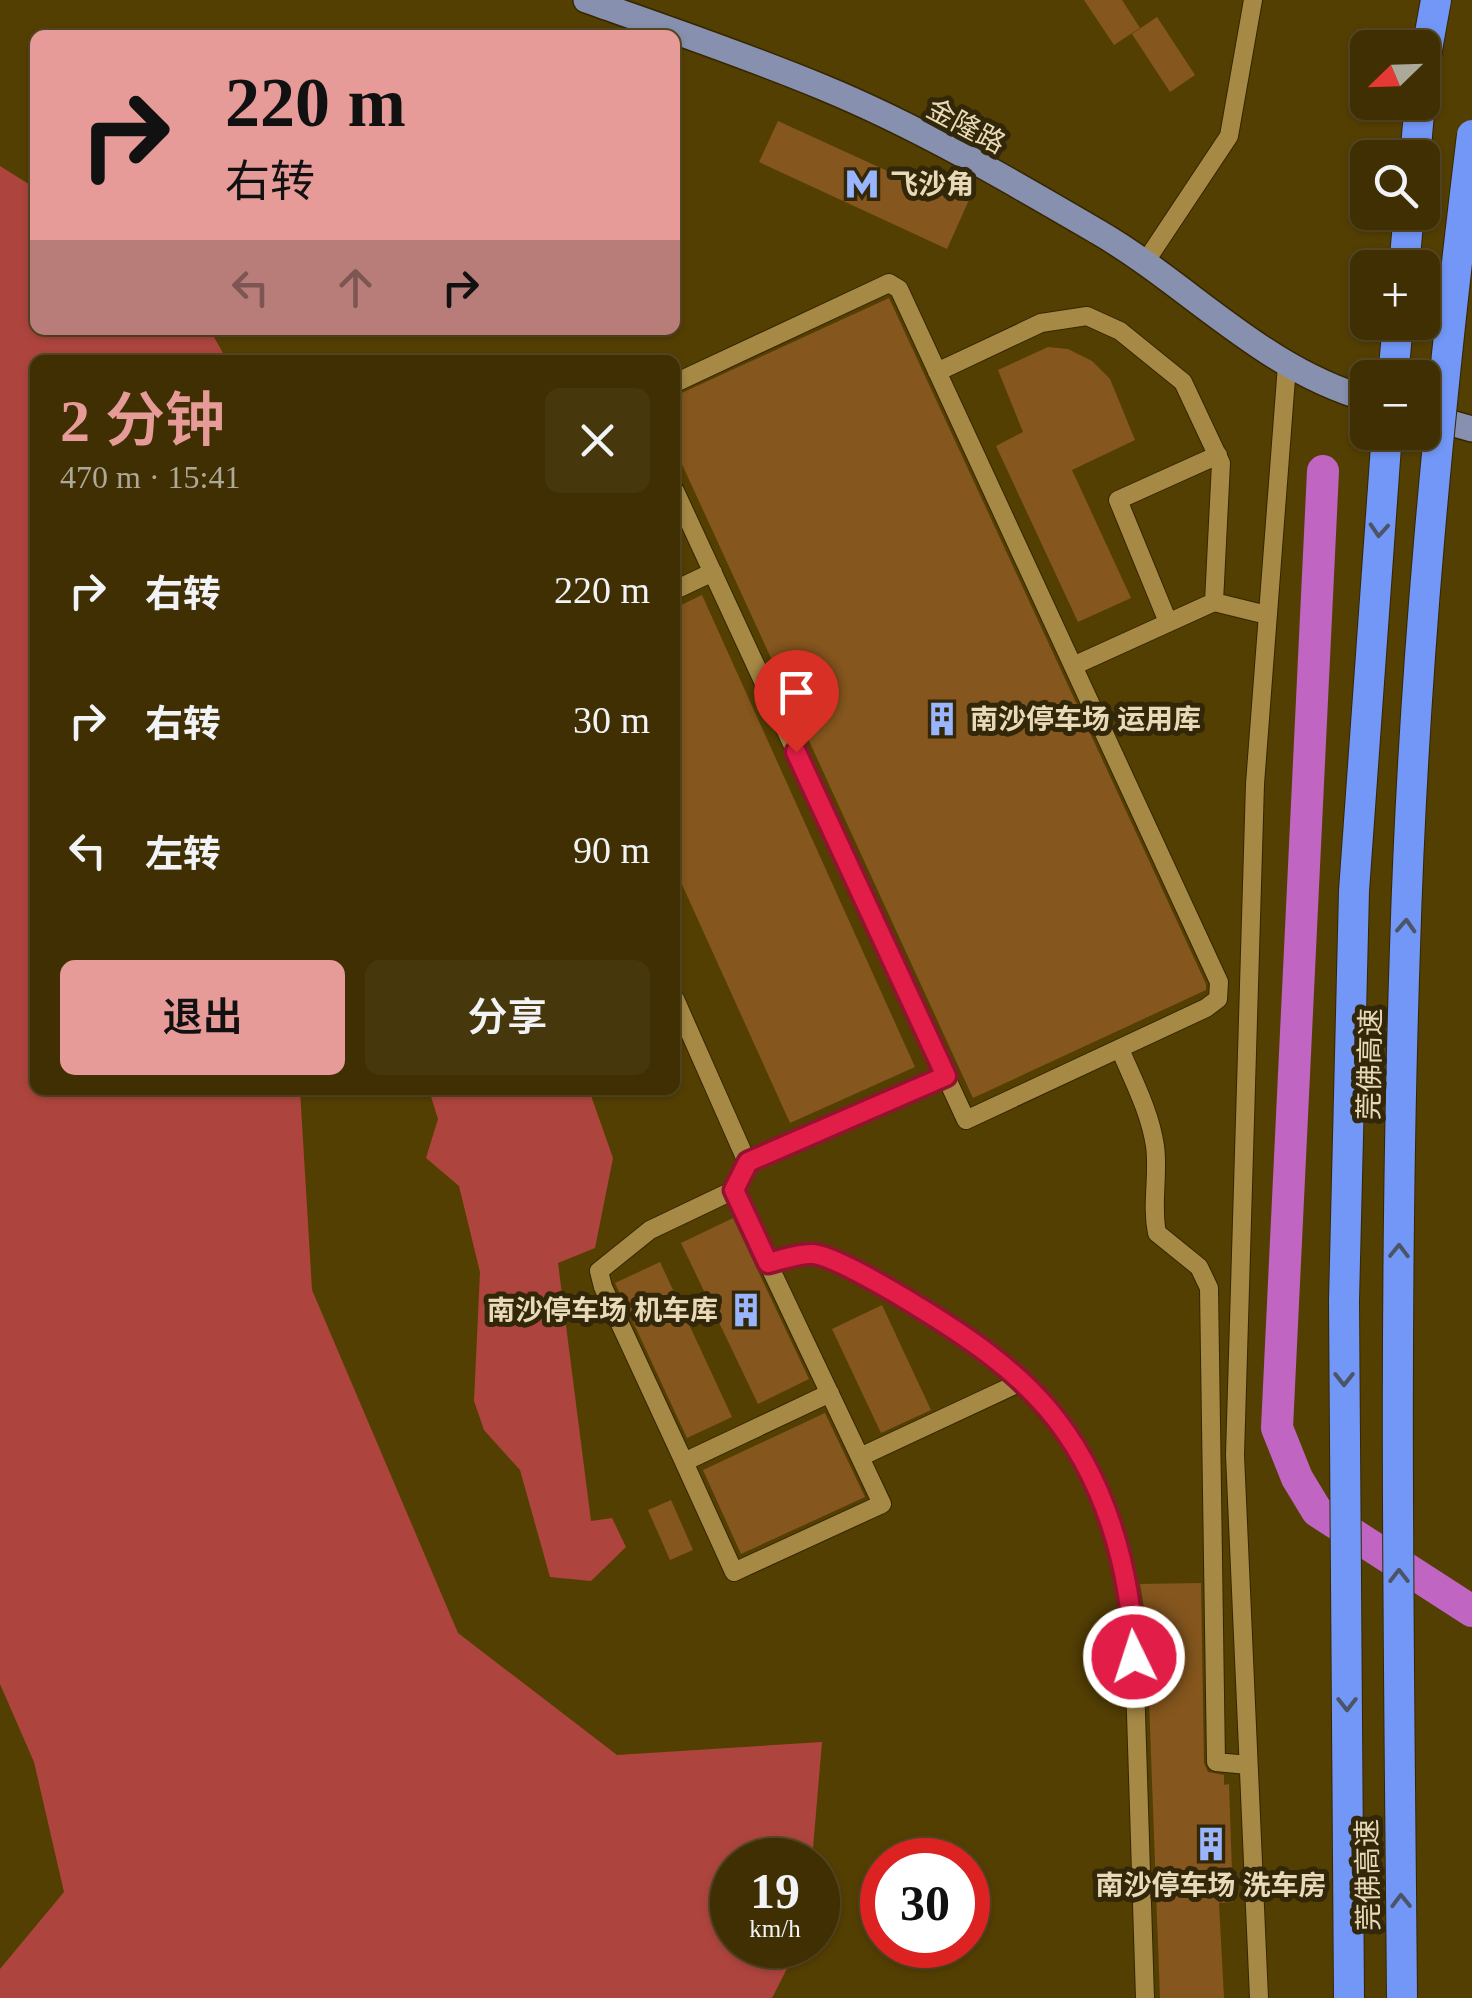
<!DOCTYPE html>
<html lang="zh">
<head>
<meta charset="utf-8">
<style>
  body { margin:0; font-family:"Times New Roman","Noto Sans SC",serif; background:#46370c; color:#f1f3f6; height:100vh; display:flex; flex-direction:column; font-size:38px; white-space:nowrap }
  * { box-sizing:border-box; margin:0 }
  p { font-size:32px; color:#ada999 }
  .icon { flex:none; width:55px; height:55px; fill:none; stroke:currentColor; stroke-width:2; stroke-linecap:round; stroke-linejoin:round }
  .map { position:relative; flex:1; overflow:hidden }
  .panel { position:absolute; left:30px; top:355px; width:650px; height:740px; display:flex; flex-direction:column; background:#3f2f02; border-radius:15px; box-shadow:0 2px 8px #0004,0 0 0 2px #584a24 }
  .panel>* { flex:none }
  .banner { position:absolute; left:30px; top:30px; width:650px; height:305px; border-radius:15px; box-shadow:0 2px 8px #0004,0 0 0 2px #584a24; background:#e69b98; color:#111; overflow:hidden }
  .needle { width:65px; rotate:247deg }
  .controls { position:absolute; left:1350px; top:30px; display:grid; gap:20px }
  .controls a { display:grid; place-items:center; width:90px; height:90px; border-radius:15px; background:#3f2f02; box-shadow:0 2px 8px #0004,0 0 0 2px #584a24; font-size:50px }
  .speed { position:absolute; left:710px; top:1838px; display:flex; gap:20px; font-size:50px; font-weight:700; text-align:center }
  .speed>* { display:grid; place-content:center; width:130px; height:130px; border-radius:50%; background:#3f2f02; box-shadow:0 2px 8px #0004,0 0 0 2px #584a24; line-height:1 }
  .speed small { font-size:25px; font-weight:400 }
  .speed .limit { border:15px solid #d22; background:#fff; color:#111 }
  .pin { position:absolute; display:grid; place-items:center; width:85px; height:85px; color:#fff; margin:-102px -42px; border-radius:50% 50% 50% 0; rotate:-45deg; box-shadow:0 0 10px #0007 }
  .pin .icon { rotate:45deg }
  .me { position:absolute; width:110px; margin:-55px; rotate:356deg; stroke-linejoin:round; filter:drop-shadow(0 0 8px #0008) }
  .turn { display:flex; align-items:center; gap:35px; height:210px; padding:0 30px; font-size:45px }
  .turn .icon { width:130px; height:130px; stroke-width:2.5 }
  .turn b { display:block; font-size:70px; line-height:85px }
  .lanes { display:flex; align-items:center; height:95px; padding:0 30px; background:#0003; justify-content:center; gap:50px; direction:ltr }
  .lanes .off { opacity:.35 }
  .round { display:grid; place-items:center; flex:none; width:105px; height:105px; border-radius:15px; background:#46370c }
  .head { display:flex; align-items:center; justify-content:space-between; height:170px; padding:0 30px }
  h1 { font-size:60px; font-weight:600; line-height:75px; color:#e69b98 }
  .primary-button { display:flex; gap:20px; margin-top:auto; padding:20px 30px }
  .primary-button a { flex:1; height:115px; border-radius:15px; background:#e69b98; color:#111; font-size:40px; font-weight:600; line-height:115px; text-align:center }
  .primary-button a+a { background:#46370c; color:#f1f3f6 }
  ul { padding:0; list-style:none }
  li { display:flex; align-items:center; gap:30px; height:130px; padding:0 30px }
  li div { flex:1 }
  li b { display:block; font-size:38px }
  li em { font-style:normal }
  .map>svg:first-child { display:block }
  .green { fill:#ad453e }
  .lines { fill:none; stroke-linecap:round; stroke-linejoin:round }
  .river { stroke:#c165c2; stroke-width:32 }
  .building { fill:#85561d }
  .minor-casing { stroke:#352600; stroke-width:20 }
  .major-casing { stroke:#352600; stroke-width:28 }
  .highway-casing { stroke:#352600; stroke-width:32 }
  .minor { stroke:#a68945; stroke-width:18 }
  .major { stroke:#8791af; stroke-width:25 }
  .highway { stroke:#7297f6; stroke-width:30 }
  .highway-bridge-casing { stroke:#352600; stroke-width:32; stroke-linecap:butt }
  .highway-bridge { stroke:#7297f6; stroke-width:30 }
  .oneway { stroke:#4c5468 }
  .route-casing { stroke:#92132f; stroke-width:25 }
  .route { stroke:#e11d48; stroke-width:18 }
  .labels { text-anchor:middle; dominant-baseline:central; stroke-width:10; stroke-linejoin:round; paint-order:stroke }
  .street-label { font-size:28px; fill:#e8d9b8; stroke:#332709 }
  .poi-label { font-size:28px; font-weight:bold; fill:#e8d9b8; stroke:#332709; text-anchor:start }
</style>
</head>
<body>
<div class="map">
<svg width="1472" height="1998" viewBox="0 0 1472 1998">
  <rect width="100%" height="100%" fill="#543f03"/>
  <path class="green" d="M0,166l35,22v142h175l17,30h-192v730h265l12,200 146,343 159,122 205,-13 -10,118h-80v85h67l-27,53h-772v-29l64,-77 -30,-130 -34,-78z
    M429,1090h160l24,68 -18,90 -37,15 33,258 21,-3 14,29 -35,34 -41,-4 -30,-107 -36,-40 -10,-29 6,-129 -21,-86 -33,-28 12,-39z"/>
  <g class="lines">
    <path class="river" d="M1323,471l-46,957 20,50 20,33 155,100"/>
  </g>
  <path class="building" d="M1084,0h38l18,28 -26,17z
    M1157,17l38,58 -25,17 -38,-58z
    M778,121l164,75 8,-17 23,12 -26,58 -188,-87z
    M889,298l317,686v6l-233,108 -298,-649v-53z
    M1048,347l20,2 24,12 18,18 25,61 -63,30 59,128 -53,24 -82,-176 27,-14 -25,-62z
    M702,595l213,472 -125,56 -115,-254v-261z
    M733,1218l76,161 -51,25 -77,-161z
    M660,1262l72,155 -45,21 -72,-155z
    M882,1305l49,105 -50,23 -49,-104z
    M825,1413l40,84 -124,57 -38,-84z
    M671,1500l22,50 -23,10 -22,-50z
    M1201,1583l3,180 4,9 16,3v10l5,-1 4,118 -14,1 5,95h-64l-14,-379 -6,-35z"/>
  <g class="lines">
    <g class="minor-casing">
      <path id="minor" d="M1144,264l85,-128 24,-136
        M937,372l104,-49 46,-7 33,15 63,51 38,81 -7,139
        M675,383l214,-100 10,6 320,693 -1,17 -12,9 -240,112 -291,-629
        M675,590l38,-18
        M1168,622l-50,-122 100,-45
        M1073,666l141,-64 53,13
        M675,999l72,163 199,-86
        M1120,1049c13,31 30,63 35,97 4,29 -4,58 2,87l42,34 10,21 7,474 32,3
        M747,1162l-13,28c48,105 99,209 148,314l-148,68 -50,-110 146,-69
        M768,1263c13,-3 32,-10 45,-9 20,2 83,39 102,51 132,82 194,157 218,314l12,379
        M860,1457l161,-75
        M684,1462l-81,-175 -4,-16 51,-41 84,-40
        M1259,1998l-24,-543 20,-671 32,-419"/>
    </g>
    <g class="major-casing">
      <path id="major" d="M586,0c79,28 159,55 236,87 95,39 187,93 276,145 91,53 166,138 270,167
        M1422,415l50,14"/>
    </g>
    <g class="highway-casing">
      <path id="highway" d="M1422,77l14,-77
        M1415,158l5,-56
        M1404,268l5,-56
        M1393,378l5,-56"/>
    </g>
    <use href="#minor" class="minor"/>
    <use href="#major" class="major"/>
    <use href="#highway" class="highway"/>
    <g class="highway-bridge-casing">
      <path id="highway-bridge" d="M1349,1998l-5,-697 10,-410 33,-459
        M1402,1998c-3,-350 -9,-700 3,-1050 8,-272 34,-543 67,-813"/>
    </g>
    <use href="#highway-bridge" class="highway-bridge"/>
  </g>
  <defs><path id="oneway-chevron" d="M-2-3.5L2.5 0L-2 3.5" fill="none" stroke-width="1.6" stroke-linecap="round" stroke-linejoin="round" transform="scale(2.5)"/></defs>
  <g class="oneway">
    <use href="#oneway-chevron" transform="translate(1379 530) rotate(94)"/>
    <use href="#oneway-chevron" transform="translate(1406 926) rotate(-87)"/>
    <use href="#oneway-chevron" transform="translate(1399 1251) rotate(-89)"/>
    <use href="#oneway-chevron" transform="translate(1344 1379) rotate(90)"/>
    <use href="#oneway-chevron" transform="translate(1399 1576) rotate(-90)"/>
    <use href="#oneway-chevron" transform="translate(1347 1704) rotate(90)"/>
    <use href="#oneway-chevron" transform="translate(1401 1901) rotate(-91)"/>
  </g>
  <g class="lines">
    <g class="route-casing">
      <path id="route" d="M796,752l150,324 -198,86 -14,28 34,73c13,-3 31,-10 45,-9 22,2 88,42 109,55 45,28 90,58 125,99 58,68 84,161 87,249"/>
    </g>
    <use href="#route" class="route"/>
  </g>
  <defs>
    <g id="metro-bare" transform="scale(2.7)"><path d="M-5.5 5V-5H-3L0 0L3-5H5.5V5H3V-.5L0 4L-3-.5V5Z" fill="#98b5fd" stroke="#332709" stroke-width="2.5" paint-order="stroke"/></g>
    <g id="building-bare" transform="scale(2.7)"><path d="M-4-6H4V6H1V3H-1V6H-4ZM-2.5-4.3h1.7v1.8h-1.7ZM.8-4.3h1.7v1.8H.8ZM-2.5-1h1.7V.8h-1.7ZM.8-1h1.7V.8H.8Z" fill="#98b5fd" stroke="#332709" stroke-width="2.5" paint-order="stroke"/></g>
  </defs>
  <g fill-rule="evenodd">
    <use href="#metro-bare" x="862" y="184"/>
    <use href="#building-bare" x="942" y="719"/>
    <use href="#building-bare" x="746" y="1310"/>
    <use href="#building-bare" x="1211" y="1844"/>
  </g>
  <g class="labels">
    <g class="street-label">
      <text transform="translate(966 126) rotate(28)">金隆路</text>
      <text transform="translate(1370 1064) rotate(-89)">莞佛高速</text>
      <text transform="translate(1368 1875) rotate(-91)">莞佛高速</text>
    </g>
    <g class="poi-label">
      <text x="890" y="184">飞沙角</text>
      <text x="970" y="719">南沙停车场 运用库</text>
      <text x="718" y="1310" text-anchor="end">南沙停车场 机车库</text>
      <text x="1211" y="1885" text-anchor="middle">南沙停车场 洗车房</text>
    </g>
  </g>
</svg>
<div class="controls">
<a><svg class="needle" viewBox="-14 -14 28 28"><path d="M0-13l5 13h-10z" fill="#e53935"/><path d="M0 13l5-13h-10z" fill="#ada999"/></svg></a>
<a><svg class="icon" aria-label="search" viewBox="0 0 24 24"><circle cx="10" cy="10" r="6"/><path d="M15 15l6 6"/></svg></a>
<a>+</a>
<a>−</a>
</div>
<div class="speed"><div>19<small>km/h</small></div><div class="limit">30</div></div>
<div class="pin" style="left:796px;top:752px;background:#d93025"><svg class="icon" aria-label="arrive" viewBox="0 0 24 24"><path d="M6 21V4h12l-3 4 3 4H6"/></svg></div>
<svg class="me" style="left:1134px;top:1657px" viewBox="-20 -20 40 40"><circle r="17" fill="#e11d48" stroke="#fff" stroke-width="3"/><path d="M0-11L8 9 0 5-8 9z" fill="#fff"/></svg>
<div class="banner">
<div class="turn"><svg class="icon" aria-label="right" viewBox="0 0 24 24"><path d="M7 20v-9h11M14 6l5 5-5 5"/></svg><div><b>220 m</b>右转</div></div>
<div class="lanes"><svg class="icon off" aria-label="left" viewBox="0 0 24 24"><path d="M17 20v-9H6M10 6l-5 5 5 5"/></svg><svg class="icon off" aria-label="ahead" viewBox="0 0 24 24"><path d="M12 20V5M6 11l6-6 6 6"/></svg><svg class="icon" aria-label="right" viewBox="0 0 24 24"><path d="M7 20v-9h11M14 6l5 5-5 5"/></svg></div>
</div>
<section class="panel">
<div class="head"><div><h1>2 分钟</h1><p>470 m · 15:41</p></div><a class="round"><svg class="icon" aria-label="close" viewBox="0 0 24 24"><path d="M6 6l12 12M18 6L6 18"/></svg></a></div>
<ul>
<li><svg class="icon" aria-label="right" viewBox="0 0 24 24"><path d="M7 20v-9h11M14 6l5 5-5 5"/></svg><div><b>右转</b></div><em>220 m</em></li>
<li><svg class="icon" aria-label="right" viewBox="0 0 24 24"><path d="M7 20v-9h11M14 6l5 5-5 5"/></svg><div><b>右转</b></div><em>30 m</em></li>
<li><svg class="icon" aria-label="left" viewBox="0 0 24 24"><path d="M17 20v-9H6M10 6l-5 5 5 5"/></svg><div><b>左转</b></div><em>90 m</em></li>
</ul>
<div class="primary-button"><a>退出</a><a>分享</a></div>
</section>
</div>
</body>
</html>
